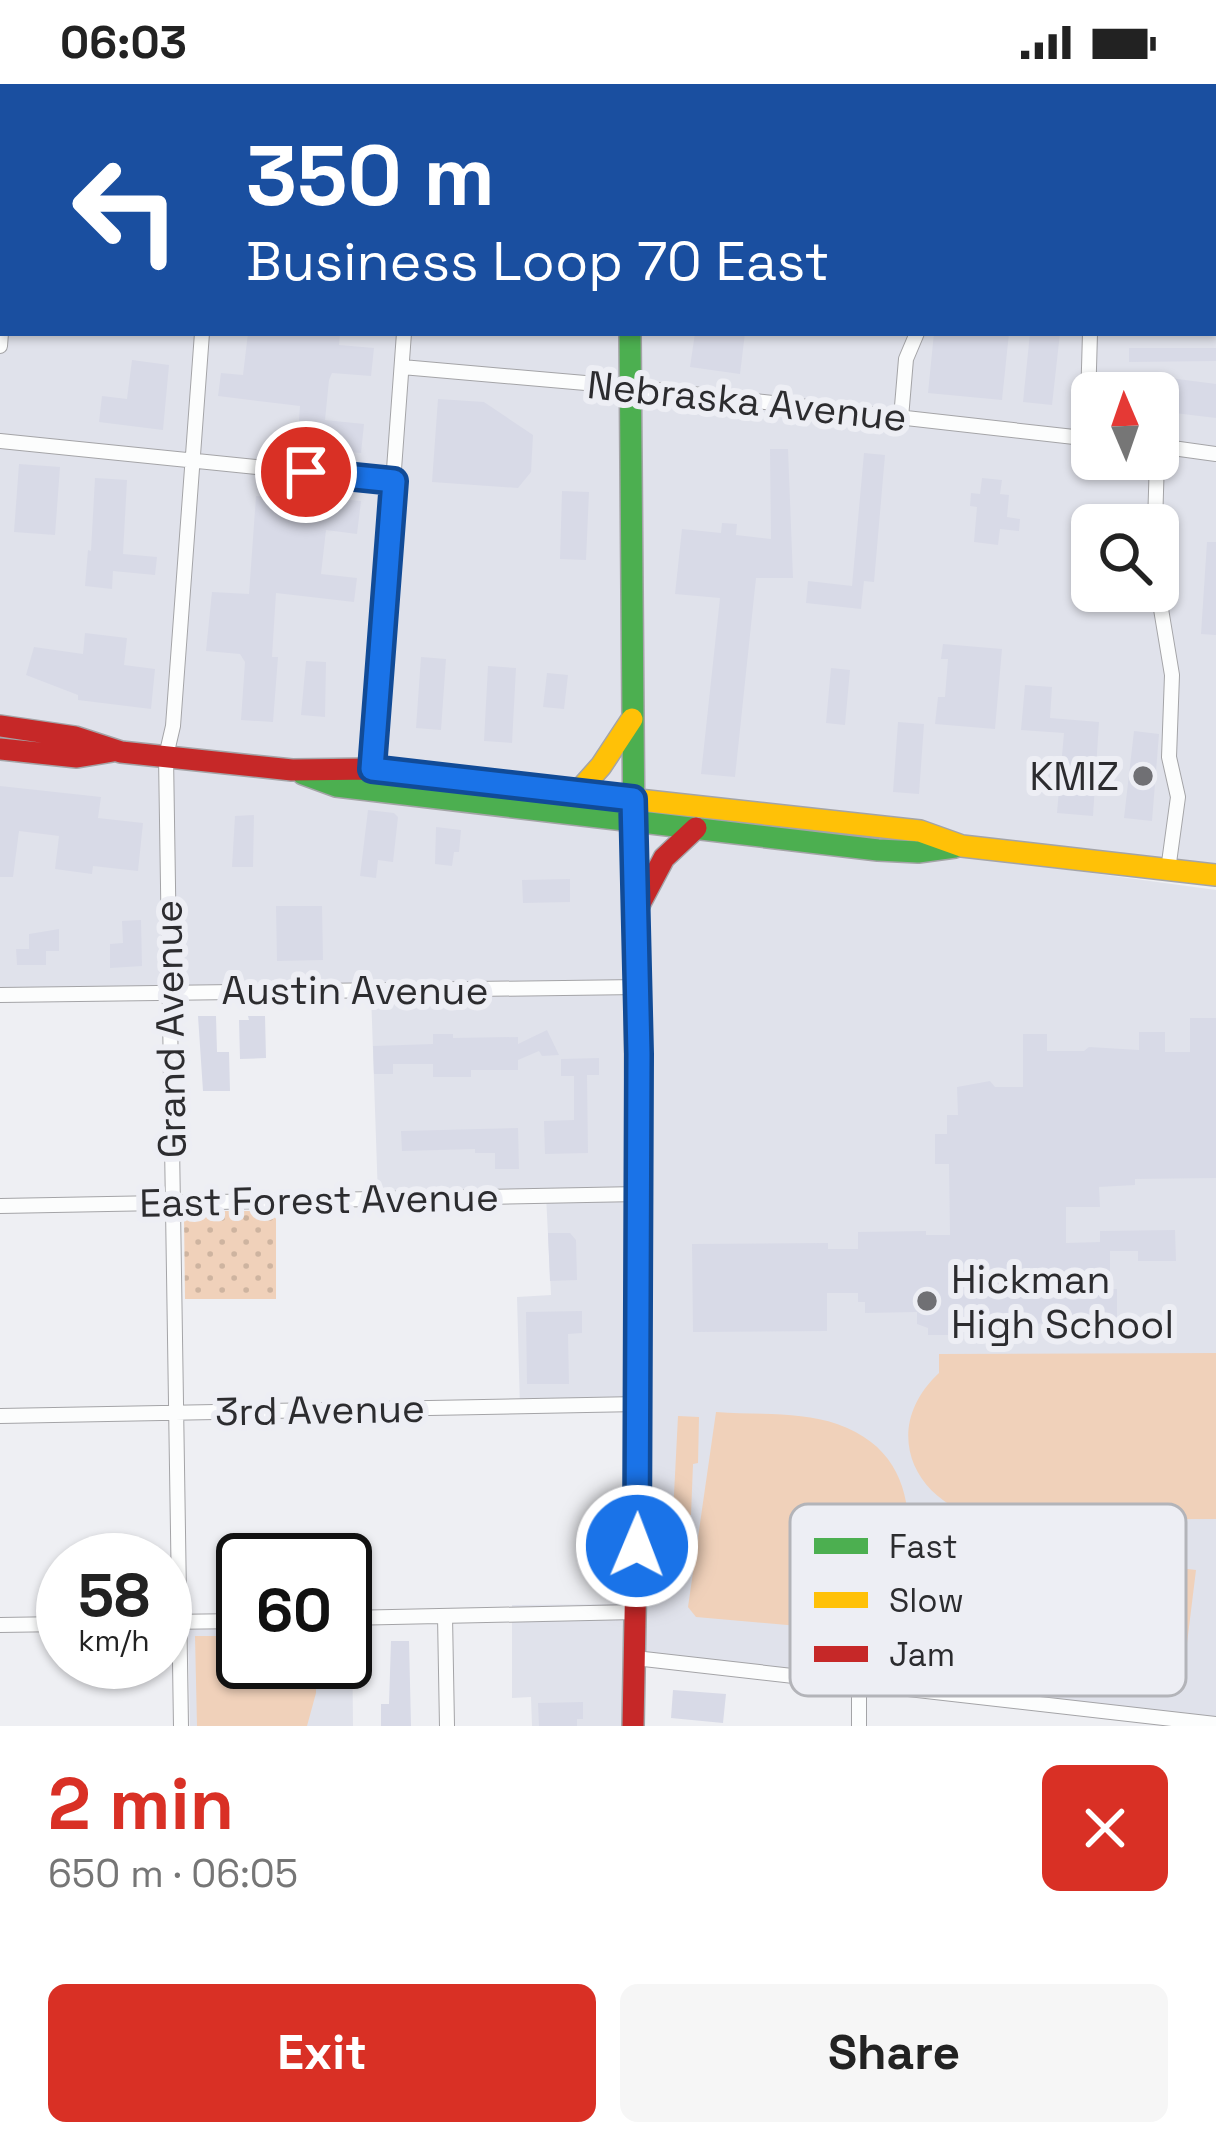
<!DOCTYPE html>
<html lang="en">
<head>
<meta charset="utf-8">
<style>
  body { margin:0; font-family:"Space Grotesk",sans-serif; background:#f6f6f6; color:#222; height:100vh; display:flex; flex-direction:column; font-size:45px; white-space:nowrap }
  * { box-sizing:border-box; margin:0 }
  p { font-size:39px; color:#767676 }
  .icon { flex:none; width:66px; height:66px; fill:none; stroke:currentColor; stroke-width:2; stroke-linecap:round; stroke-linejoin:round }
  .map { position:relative; height:1642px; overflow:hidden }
  .drawer { display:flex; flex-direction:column; background:#fff; flex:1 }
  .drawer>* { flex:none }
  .top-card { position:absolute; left:0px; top:0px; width:1218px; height:252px; box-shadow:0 3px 9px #0004; background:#1a4fa0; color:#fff; overflow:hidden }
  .needle { width:78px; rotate:358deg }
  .fabs { position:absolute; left:1071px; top:288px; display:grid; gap:24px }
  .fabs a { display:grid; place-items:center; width:108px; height:108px; border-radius:18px; background:#fff; box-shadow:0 3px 9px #0004; font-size:60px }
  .speed { position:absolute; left:36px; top:1449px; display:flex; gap:24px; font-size:60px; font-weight:700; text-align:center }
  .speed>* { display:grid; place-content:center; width:156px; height:156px; border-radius:50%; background:#fff; box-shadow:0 3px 9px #0004; line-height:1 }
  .speed small { font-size:30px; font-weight:400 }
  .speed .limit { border:6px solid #111; border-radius:18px; background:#fff; color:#111 }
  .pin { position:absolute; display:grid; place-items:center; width:102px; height:102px; color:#fff; margin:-51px; border:6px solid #fff; border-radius:50%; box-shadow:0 3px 12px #0007 }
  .me { position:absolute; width:132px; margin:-66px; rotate:1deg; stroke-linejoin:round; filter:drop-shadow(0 0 9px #0008) }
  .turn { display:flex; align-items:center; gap:42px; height:252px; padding:0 48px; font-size:54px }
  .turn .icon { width:156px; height:156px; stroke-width:2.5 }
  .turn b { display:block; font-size:84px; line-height:102px }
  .round { display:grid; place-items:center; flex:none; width:126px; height:126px; border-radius:18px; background:#f6f6f6 }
  .headline { display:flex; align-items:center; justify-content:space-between; height:204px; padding:0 48px }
  h1 { font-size:72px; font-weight:800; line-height:90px; color:#d93025 }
  .primary-button { display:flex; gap:24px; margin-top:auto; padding:24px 48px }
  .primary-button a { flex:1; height:138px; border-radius:18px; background:#d93025; color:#fff; font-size:48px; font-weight:800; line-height:138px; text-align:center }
  .primary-button a+a { background:#f6f6f6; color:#222 }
  .status { display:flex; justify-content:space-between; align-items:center; height:84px; padding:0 60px; background:#fff; direction:ltr }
  .status svg { height:33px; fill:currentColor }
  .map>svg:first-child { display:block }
  .built { fill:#e0e2eb; fill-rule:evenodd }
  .green { fill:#f0d1ba }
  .park { fill:url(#park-dots) }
  .building { fill:#d8dae7 }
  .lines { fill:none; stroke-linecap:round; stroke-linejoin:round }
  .street-casing { stroke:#a4a4a7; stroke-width:16 }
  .fast-casing { stroke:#a4a4a7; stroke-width:24 }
  .slow-casing { stroke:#a4a4a7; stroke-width:24 }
  .jam-casing { stroke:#a4a4a7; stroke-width:24 }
  .street { stroke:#fcfdfd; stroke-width:14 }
  .fast { stroke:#4caf50; stroke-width:21 }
  .slow { stroke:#ffc107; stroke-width:21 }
  .jam { stroke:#c62828; stroke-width:21 }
  .route-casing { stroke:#114b97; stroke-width:30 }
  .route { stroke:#1a73e8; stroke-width:21 }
  .poi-dot { fill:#707074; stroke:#edeef4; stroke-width:4.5 }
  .labels { text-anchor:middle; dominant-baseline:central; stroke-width:12; stroke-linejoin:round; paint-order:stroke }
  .street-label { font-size:39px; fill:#2c2c2f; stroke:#edeef4 }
  .poi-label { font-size:39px; fill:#2c2c2f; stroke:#edeef4; text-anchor:end }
  .key { fill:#edeef4; stroke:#b3b4b9; stroke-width:3 }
  .key-label { font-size:33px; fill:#2c2c2f }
</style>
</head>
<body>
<div class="status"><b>06:03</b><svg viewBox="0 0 49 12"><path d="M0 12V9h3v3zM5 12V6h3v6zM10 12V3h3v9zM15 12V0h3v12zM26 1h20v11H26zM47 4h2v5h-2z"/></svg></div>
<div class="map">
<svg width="1216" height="1642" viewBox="0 0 1216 1642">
  <defs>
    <pattern id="park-dots" width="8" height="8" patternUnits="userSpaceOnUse" patternTransform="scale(3)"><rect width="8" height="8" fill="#f0d1ba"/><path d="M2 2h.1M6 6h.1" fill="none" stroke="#ceb4a0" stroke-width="1.8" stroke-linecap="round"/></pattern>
  </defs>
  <rect width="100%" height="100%" fill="#eeeff3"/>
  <path class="built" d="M0,0h1216v790l-514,-54 514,70v836l-582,-69 -1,69h-101l-1,-29 -19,1v-93l121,-1 4,-195h-117l-3,-112 34,-2 -5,-100 -168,2 -7,-204 -371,6zM3,3h1212v246h-1212zM1092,309h66v66h-66zM1092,441h66v66h-66z
    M345,1542h7l1,100h-163l-2,-96 55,-2v34h102z"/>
  <path class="green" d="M1216,1269v166l-224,1c-76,-12 -115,-89 -53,-147v-19z
    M716,1328c38,3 85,-1 121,12 97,34 71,133 62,211l-203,-18 -8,-10z
    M678,1332l21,1 -1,46 -5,1 -2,51 -18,-1z
    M965,1458l231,28 -15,122 -231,-27z
    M195,1552h48v26h73v31l-9,33h-110z"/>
  <path class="park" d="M191,1127h85v88h-91l-1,-82z"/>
  <path class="building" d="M248,249h92l-1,12 35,3 -3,28 -39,-3 -3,7 -4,40 39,4 -3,29 -64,-6 3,-41 -82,-10 3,-23 22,2z
    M695,249h50l-5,41 -50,-7z
    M934,249h75l-7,67 -74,-7z
    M1030,249h30l-8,72 -29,-3z
    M1129,264h87v13l-87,1z
    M132,276l37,5 -6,65 -64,-8 3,-26 25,3z
    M1162,293l54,7v34l-58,-7z
    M438,315l46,3 49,33 -2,37 -13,16 -86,-6z
    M770,365h18l5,129h-37l-21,199 -34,-3 19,-176 -45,-4 7,-65 39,4 1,-10 15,1 -1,11 35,4z
    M864,369l21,2 -11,127 -10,-1 -3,28 -55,-6 2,-22 44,5z
    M19,380l41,3 -5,68 -41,-3z
    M95,394l32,2 -4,74 34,3 -2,18 -42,-4 -1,18 -27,-3 3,-36 3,1z
    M982,394l20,2 -2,14 9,1 -2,22 13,2 -1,12 -19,-2 -2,16 -24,-3 3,-35 -7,-1 1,-13 9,1z
    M562,407l27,1 -3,68 -26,-1z
    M296,410l65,7 -4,33 -31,-4 -5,44 36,4 -3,24 -78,-9 -4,64h6l-5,65 -32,-2 4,-58 -5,-8 -34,-3 6,-59 37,2 7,-98 40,3z
    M1207,458h9v93l-15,-1z
    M85,549l42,5 -3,27 31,4 -4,40 -73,-9v-5l-52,-20 8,-28 49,7z
    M943,560l59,5 -7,80 -60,-5 3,-27h7l3,-38h-7z
    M421,573l25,2 -5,71 -25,-2z
    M306,577l20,1 -1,55 -24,-2z
    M488,582l28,2 -4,75 -28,-2z
    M831,584l19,2 -5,55 -19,-2z
    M547,589l21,2 -4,34 -21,-2z
    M1025,601l27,2 -2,31 49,4 -6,94 -36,-3 7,-80 -43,-3z
    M898,638l26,2 -5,70 -26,-2z
    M1134,647l25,3 -7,87 -28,-3z
    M0,702l101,11 -3,21 45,5 -5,48 -45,-5 -1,8 -37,-5 4,-33 -40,-5 -6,46h-13z
    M368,726l26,3 4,4 -5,45 -15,-2 -2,18 -16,-2z
    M254,731l-1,52h-21l3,-51z
    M436,743l25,3 -2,22h-5l-2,14 -17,-2z
    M570,795v23l-47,1 -1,-23z
    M276,822h46l1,54 -46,1z
    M141,836l1,46 -32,2v-24l13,-1 -1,-22z
    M59,845v22h-13v14h-29l-1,-16h13v-15z
    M198,932h18l1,36h12l1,39h-27z
    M248,932h17l1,42 -26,1 -1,-39h10z
    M1190,934h26v160l-81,1v6l-36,2 1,20h-34v36l34,-1v-11l75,-1 1,31h-38v-10h-28v38h7v34l-154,1v4h-15v7h-20v-7l-11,-4v-12l-52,1v-11h-7v-9h-31v38l-134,1 -1,-88 136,-1v6h30v-17l68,-1v4h24l-1,-71h-14v-30h12v-19h11l-1,-28 33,-6 5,6h28v-53h24v17h37l5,-4 50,3v-18h26v20h25z
    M547,946l12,25 -17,1 -3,-5 -21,9v10h-47v7h-38v-13h-40v10h-19l-1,-28 60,-2v-10h20v4l65,-1v7z
    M599,974v17h-12l1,78 -43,1 -1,-33 30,-1v-44h-13v-17z
    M518,1044l1,41h-24v-16h-20v-4l-73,2 -1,-20z
    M548,1149h22l6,7 1,40 -27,1z
    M582,1227v22l-14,1 1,50h-42l-1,-72z
    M391,1557h18l2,85h-30v-22h8z
    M673,1606l53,4 -3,29 -52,-5z
    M583,1618v17h-6v7h-38l-1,-23z"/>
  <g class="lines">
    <g class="street-casing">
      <path id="street" d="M20,3v-3
        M422,3l1,-3
        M0,262l3,-39
        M402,283l229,20 461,52
        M901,334l5,-59 11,-26
        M1087,354l3,-105
        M0,357l394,40
        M1158,362l58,8
        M1155,441l2,-66
        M1158,507l14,84 -3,82 9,40 -10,73
        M372,685l32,-436
        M0,911l638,-8
        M0,1122l639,-12
        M0,1332l639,-12
        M445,1532l2,110
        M345,1534l291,-6
        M165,1538l78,-1
        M0,1541l63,-1
        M635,1574l581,66
        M181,1642l-15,-970 7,-30 29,-393
        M859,1642v-44"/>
    </g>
    <g class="fast-casing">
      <path id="fast" d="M630,249l5,641
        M303,690l33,12 542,64 40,2 37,-5"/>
    </g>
    <g class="slow-casing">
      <path id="slow" d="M512,702l408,45 42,15 254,29
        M577,709l24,-27 31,-47"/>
    </g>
    <g class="jam-casing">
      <path id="jam" d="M626,0v3
        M0,642l75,11 46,15 171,18 80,-1 140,17
        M0,665l77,8 36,-6
        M637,825l27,-51 32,-30
        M633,1642l6,-322 -4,-430"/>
    </g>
    <use href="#street" class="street"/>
    <use href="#fast" class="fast"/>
    <use href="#slow" class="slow"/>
    <use href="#jam" class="jam"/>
  </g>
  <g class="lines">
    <g class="route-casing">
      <path id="route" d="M306,388l88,9 -22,288 261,30 6,255 -2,492"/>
    </g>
    <use href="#route" class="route"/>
  </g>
  <g class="poi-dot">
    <circle cx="1143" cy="692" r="12"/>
    <circle cx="927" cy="1217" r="12"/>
  </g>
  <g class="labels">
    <g class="street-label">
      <text transform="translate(747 317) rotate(6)">Nebraska Avenue</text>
      <text x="355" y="906">Austin Avenue</text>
      <text transform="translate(170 945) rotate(-91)">Grand Avenue</text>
      <text transform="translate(319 1116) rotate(-1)">East Forest Avenue</text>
      <text transform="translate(320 1326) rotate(-1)">3rd Avenue</text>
    </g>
    <g class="poi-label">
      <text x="1119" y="692">KMIZ</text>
      <text x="951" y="1195" text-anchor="start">Hickman<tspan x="951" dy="45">High School</tspan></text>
    </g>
  </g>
  <rect x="790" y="1420" width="396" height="192" rx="18" class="key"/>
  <rect x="814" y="1454" width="54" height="16" fill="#4caf50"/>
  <rect x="814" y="1508" width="54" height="16" fill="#ffc107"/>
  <rect x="814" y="1562" width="54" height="16" fill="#c62828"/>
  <g class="key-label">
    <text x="889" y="1474">Fast</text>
    <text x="889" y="1528">Slow</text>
    <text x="889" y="1582">Jam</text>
  </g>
</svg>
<div class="fabs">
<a><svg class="needle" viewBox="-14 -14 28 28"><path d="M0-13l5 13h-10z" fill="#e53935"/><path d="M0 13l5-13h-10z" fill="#767676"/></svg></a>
<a><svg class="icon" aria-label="search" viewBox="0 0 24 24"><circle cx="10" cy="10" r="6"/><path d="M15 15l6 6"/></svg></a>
</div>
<div class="speed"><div>58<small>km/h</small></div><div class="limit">60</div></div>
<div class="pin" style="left:306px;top:388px;background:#d93025"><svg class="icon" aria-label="arrive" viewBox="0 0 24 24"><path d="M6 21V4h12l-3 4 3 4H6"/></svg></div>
<svg class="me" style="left:637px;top:1462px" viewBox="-20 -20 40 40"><circle r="17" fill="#1a73e8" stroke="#fff" stroke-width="3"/><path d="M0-11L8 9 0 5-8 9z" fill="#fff"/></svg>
<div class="top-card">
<div class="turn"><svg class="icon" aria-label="left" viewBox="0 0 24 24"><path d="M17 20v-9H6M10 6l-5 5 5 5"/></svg><div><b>350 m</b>Business Loop 70 East</div></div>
</div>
</div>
<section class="drawer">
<div class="headline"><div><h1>2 min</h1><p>650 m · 06:05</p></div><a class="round" style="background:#d93025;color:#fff"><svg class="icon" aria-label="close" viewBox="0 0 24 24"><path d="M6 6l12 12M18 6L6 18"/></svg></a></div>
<div class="primary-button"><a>Exit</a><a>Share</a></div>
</section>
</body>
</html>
